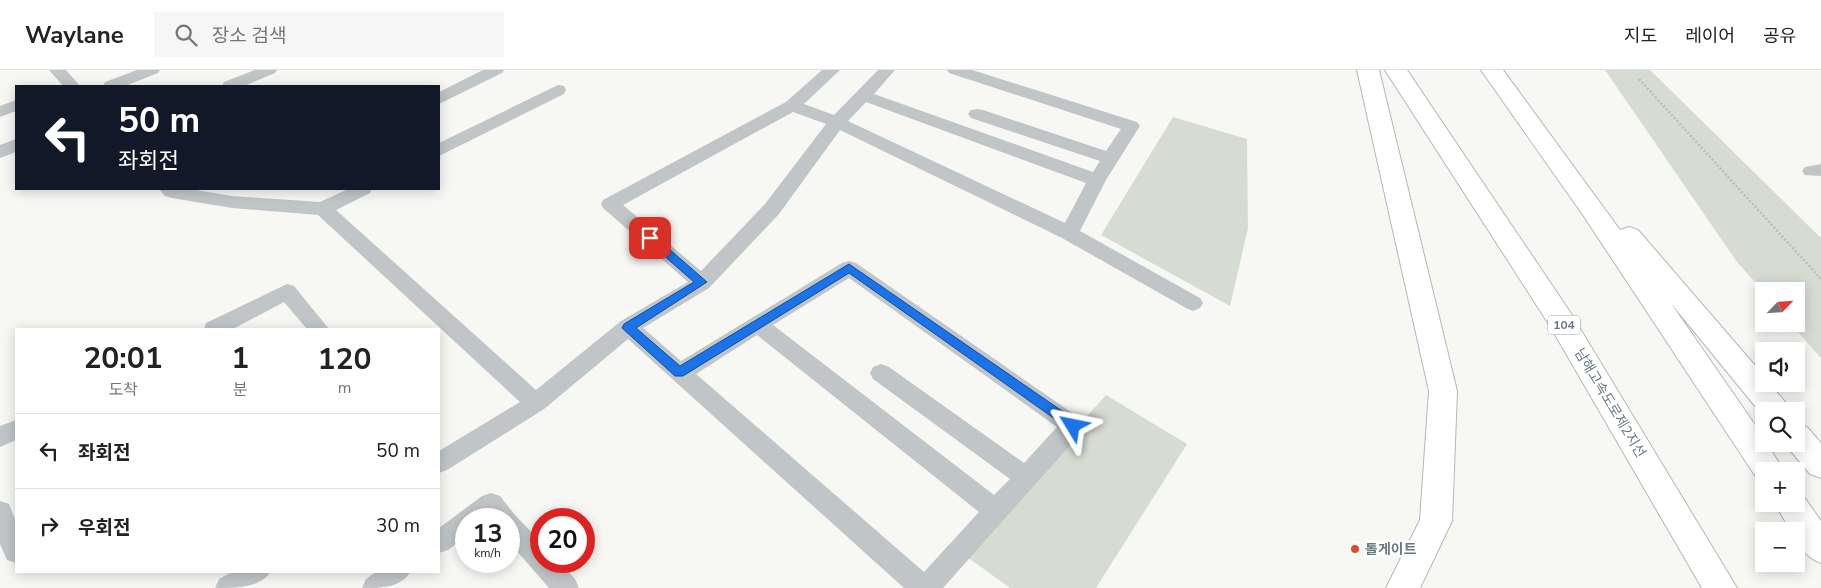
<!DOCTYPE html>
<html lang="ko">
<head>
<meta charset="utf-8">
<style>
  body { margin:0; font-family:"Nunito Sans","Noto Sans KR",sans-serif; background:#f6f6f6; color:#222; height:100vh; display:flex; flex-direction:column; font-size:19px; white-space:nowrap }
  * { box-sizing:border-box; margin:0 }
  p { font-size:16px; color:#767676 }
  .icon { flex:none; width:28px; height:28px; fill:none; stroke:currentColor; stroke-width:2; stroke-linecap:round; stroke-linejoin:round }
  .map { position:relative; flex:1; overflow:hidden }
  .sheet { position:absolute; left:15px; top:258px; width:425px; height:245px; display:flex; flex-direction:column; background:#fff; border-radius:0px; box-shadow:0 2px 12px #0003 }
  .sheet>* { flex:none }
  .banner { position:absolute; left:15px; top:15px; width:425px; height:105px; border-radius:0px; box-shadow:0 2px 12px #0003; background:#111827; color:#fff; overflow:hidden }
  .needle { width:32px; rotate:65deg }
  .tools { position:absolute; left:1755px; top:212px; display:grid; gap:10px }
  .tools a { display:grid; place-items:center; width:50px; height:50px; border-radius:0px; background:#fff; box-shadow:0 2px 12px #0003; font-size:25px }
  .speed { position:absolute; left:455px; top:438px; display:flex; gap:10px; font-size:25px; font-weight:700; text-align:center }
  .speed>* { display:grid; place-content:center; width:65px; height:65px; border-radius:50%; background:#fff; box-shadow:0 2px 12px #0003; line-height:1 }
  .speed small { font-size:12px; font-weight:400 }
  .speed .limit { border:8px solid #d22; background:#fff; color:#111 }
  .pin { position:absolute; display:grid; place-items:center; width:42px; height:42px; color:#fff; margin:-21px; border-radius:10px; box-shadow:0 2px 8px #0006 }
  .me { position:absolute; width:55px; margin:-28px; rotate:305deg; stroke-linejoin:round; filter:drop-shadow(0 0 4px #0008) }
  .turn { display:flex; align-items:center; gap:18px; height:105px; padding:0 20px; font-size:22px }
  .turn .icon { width:65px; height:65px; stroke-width:2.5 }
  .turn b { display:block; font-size:35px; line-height:42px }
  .eta { display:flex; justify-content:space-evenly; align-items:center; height:85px; text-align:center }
  .eta b { font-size:30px; font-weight:700; line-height:35px }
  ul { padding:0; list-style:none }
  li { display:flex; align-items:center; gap:15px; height:75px; padding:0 20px; border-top:1px solid #e0e0e0 }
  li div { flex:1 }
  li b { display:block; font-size:19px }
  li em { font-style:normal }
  header { display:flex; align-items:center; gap:30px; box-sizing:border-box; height:70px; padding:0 25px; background:#fff; border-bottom:1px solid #e0e0e0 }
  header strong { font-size:24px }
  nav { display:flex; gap:28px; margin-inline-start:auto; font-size:18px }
  .search { width:350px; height:45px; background:#f6f6f6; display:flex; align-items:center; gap:12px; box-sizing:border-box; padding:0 18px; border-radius:0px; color:#767676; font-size:19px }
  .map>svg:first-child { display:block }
  .green { fill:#d7dcd3 }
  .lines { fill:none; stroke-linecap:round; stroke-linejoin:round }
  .motorway-casing { stroke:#b4b8bb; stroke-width:2 }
  .path { stroke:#b8bcbf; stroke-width:2.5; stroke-dasharray:2 2; stroke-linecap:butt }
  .service { fill:#c0c5c8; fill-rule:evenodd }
  .motorway { fill:#fff; fill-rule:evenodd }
  .route { fill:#1a73e8; stroke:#114b97 }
  .poi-dot { fill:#e24b29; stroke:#fff; stroke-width:2 }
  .labels { text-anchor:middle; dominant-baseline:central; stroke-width:5; stroke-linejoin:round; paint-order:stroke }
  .shield { fill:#fff; stroke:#94a1aa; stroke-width:1 }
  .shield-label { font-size:12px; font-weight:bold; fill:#667985 }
  .street-label { font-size:14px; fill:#667985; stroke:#fff }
  .poi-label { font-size:14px; font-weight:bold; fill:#667985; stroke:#fff; text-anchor:start }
</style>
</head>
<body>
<header>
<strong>Waylane</strong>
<div class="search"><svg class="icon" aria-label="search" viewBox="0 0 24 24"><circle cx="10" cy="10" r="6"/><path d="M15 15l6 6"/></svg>장소 검색</div>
<nav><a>지도</a><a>레이어</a><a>공유</a></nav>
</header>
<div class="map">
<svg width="1821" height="518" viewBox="0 0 1821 518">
  <rect width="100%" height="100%" fill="#f7f7f4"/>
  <path class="green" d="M1605,0h45l171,168v120l-30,-34h5v-33l-32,1 -27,-30z
    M1173,47l74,22 1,89 -18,78 -129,-71z
    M1106,325l81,49 -91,144h-86l-47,-34z"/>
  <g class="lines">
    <g class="motorway-casing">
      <path id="motorway" d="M1357,0h22l78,321 -5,130 -32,67h-34l34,-68 9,-129z
        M1385,0h22l163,242 167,276h-35l-152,-262z
        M1481,0h22l117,160 9,-3 9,3 126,146v8h6l16,19 5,8h-27v6l-94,-115 94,136v6h3l17,27h-20v11l-6,-2 -175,-265z
        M1796,354l11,3 14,16v35l-11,-4 -25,-30h11z
        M1796,422l6,2 19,27v42c-13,-5 -25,-17 -25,-32h-5l-16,-27h21z"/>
    </g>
    <path class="path" d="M1639,9l182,200"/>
    <path class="service" d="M49,0h17l14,16h-17z
      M137,0h23l-2,3 -33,13h-22l2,-4z
      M255,0h22l-2,3 -31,13h-22l2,-4z
      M483,0h21l-2,3 -63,31v-12z
      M822,0h18l-36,34 30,11 44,-45h17l-21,24 219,78 7,-11 -129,-43 -3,-4 3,-4 6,-1 6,1 123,41 15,-22 -172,-56 -2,-3h25l165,52 3,4 -34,54 -26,51 120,67 3,5 -3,5 -7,3 -7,-3 -124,-70 -222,-108 -61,84 -70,74 -66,40 38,33 161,-98 7,-2 7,2 225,156 4,7 -4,7 -138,155h-39l-276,-249 -84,70 -97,61 -8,3v-22l81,-49 -202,-187 -86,-7 -60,-10 -7,-2 -6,-7h31l42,7 88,6 28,-13h24l-2,4 -34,17 200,180 85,-69 67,-39 -85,-74 -2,-4 2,-4 183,-98zM866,32l220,81 -21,40 -217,-102zM793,42l33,12 -61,80 -64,67 -78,-66zM849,208l208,149 -33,36 -135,-96 -8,-3 -8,3 -3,6 3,6 137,100 -16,16 -221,-170zM757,265l222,177 -55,60 -228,-198z
      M558,15l6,1 2,4 -2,4 -125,62v-13z
      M16,30v11l-16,6v-11z
      M16,69v13l-16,6v-13z
      M1821,94v12l-16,-1 -3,-4 3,-4z
      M287,214l7,2 35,43h-22l-23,-27 -51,27h-29l2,-6z
      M16,350v20l-16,7v-21z
      M491,423l9,3 15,19 26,27v19h18l16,18 4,9h-30l-40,-46v-23h-43v17l-18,14 -9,3v-25l43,-32z
      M0,431l9,3 7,18v41l-9,-3 -7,-16z
      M234,501h37c-10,17 -36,17 -56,17l4,-9z
      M377,501h34c-10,17 -29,17 -49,17l4,-9z"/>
    <use href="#motorway" class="motorway"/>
  </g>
  <path class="route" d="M650,164l3,1 54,47 -71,46 44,38 169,-102 229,158 2,4 -2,3h-9l-220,-156 -166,103h-8l-53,-48 2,-4 70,-42 -48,-42 -2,-2z"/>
  <circle class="poi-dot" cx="1355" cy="479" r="5"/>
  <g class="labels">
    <rect class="shield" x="1548" y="245.5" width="32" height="19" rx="4"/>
    <g class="shield-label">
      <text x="1564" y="255">104</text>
    </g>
    <g class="street-label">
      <text transform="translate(1610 333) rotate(59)">남해고속도로제2지선</text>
    </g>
    <g class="poi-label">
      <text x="1365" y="479">톨게이트</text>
    </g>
  </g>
</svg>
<div class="tools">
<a><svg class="needle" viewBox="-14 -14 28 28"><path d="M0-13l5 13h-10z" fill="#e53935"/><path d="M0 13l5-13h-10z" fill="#767676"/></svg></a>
<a><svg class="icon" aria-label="sound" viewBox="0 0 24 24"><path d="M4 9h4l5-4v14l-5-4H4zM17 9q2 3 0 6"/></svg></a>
<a><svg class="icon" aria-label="search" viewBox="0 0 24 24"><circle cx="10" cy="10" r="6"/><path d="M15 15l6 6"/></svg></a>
<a>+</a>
<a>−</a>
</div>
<div class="speed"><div>13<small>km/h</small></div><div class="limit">20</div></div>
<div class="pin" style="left:650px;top:168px;background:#d93025"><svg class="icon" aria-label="arrive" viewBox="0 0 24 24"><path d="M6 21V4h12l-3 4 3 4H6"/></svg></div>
<svg class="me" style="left:1073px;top:356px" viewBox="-20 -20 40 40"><path d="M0-17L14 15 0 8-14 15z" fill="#1a73e8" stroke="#fff" stroke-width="4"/></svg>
<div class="banner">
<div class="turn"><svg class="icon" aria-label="left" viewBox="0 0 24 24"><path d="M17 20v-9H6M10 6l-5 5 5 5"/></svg><div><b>50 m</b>좌회전</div></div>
</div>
<section class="sheet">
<div class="eta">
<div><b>20:01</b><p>도착</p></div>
<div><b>1</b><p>분</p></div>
<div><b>120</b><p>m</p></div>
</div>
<ul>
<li><svg class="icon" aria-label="left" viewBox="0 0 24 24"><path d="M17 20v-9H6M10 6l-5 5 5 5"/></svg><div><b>좌회전</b></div><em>50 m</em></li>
<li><svg class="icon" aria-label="right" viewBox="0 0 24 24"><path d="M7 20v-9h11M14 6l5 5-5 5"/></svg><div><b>우회전</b></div><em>30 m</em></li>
</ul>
</section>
</div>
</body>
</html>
